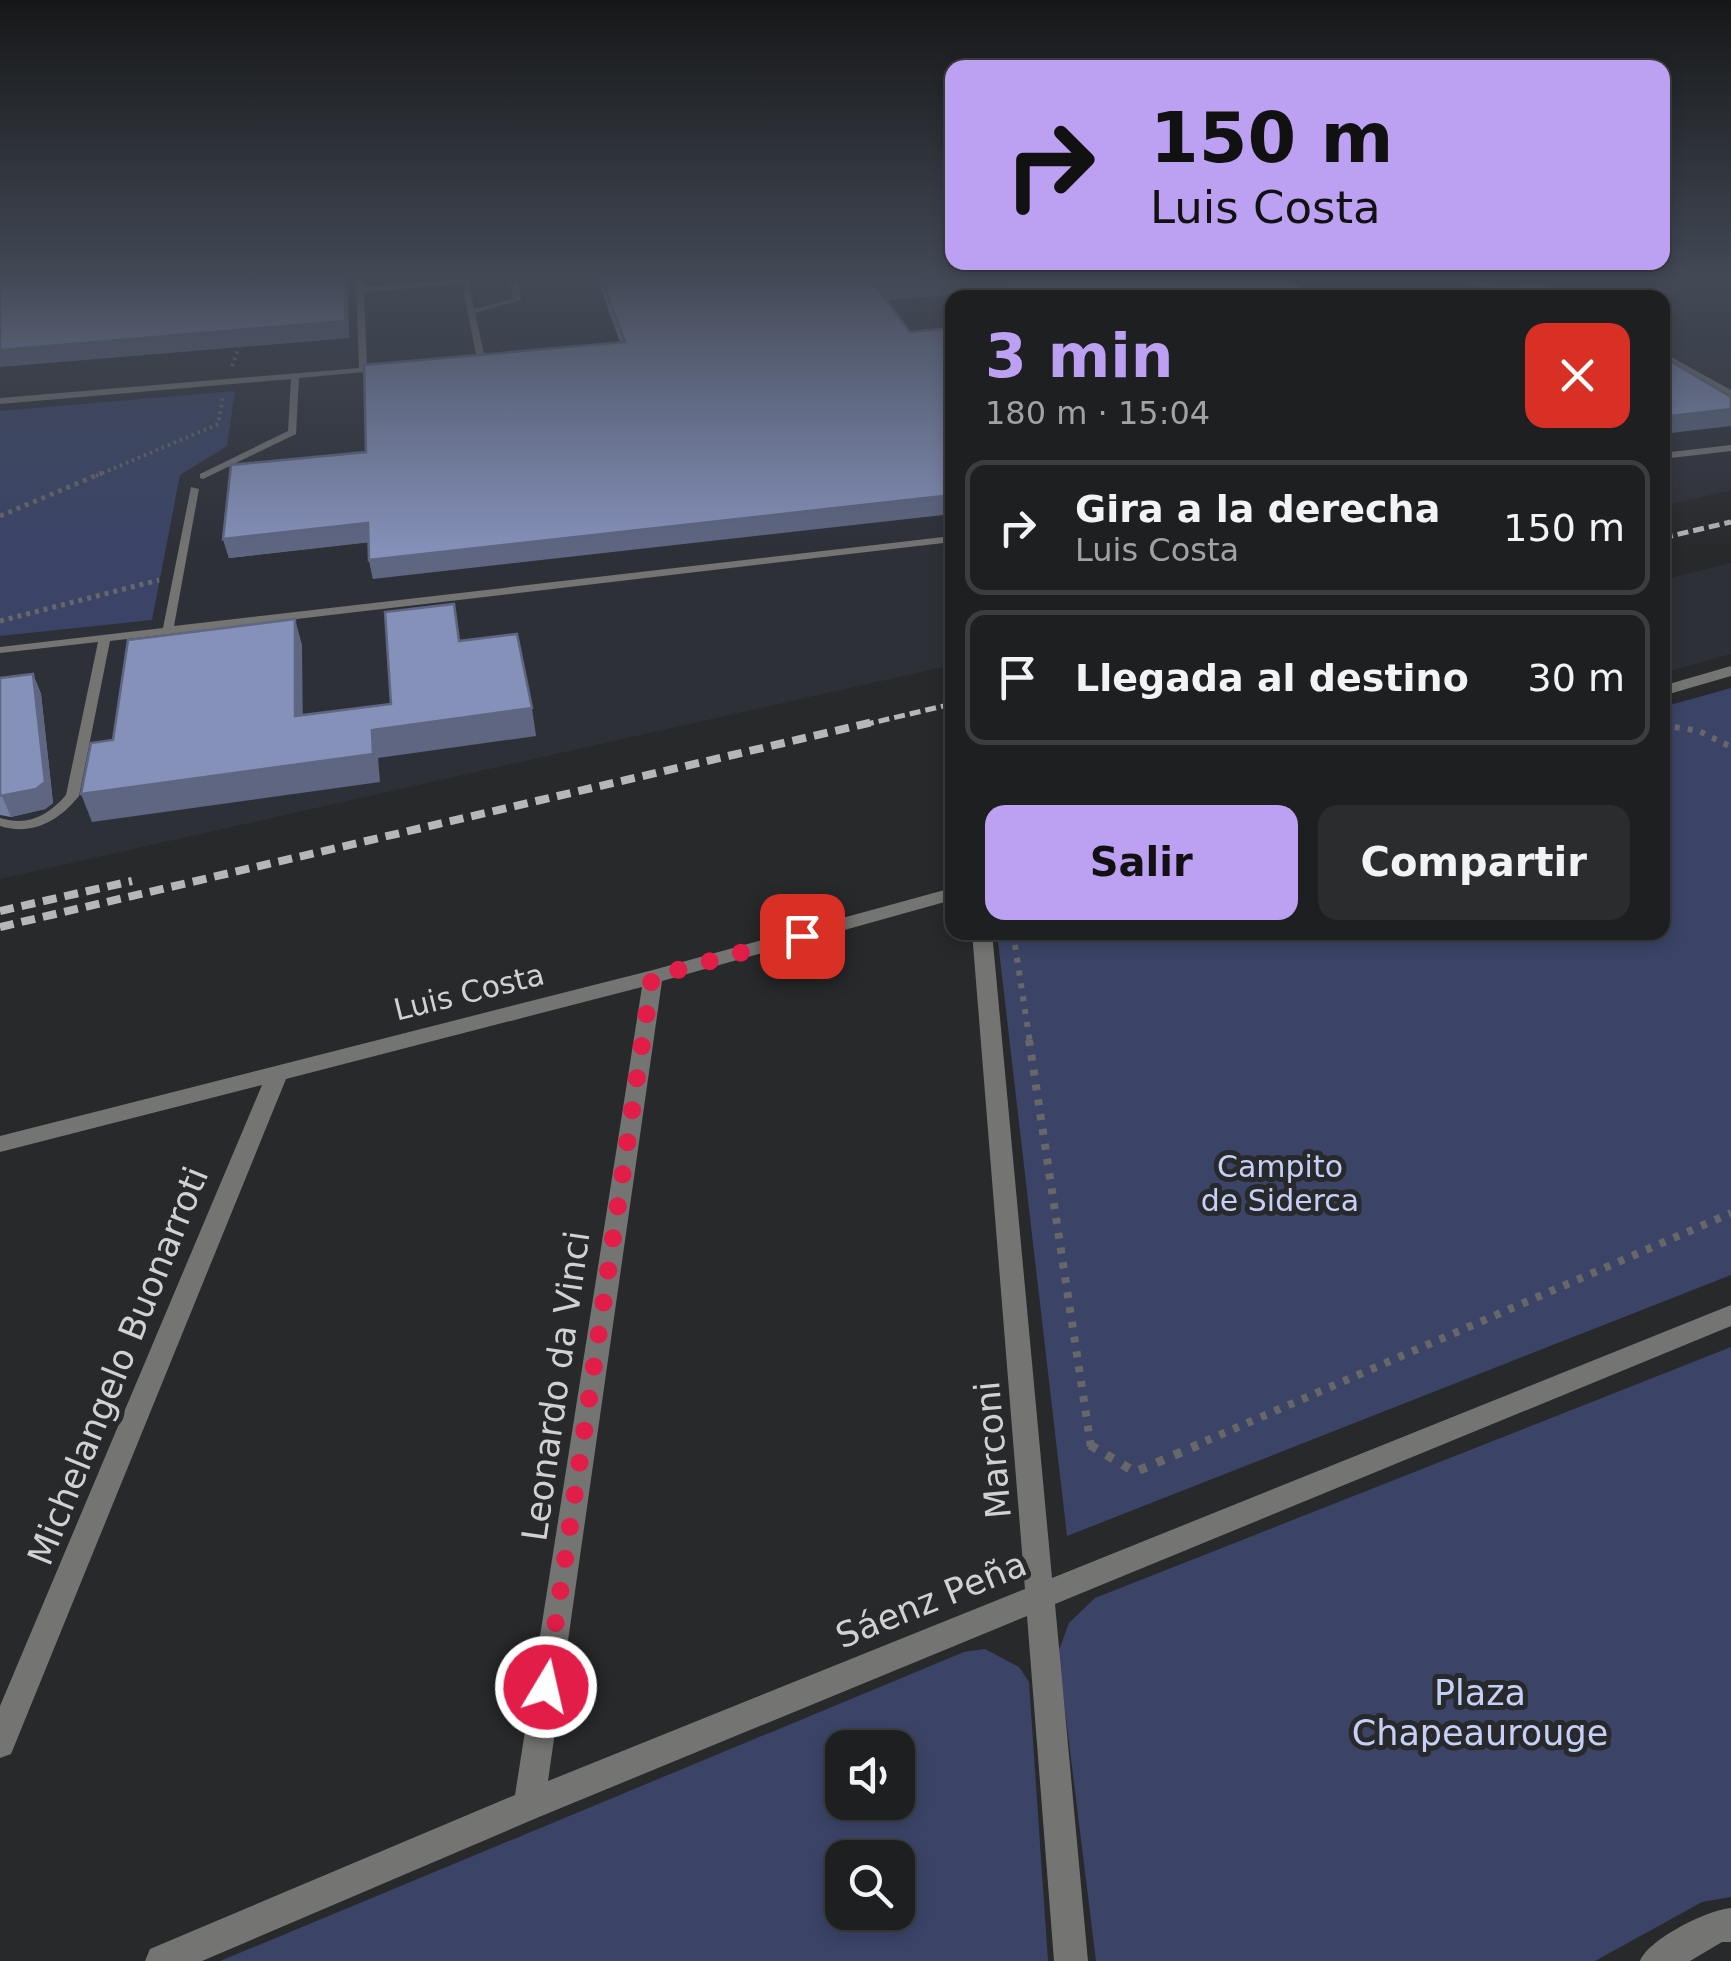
<!DOCTYPE html>
<html lang="es">
<head>
<meta charset="utf-8">
<style>
  body { margin:0; font-family:"DejaVu Sans",sans-serif; background:#2b2c2d; color:#f1f3f6; height:100vh; display:flex; flex-direction:column; font-size:38px; white-space:nowrap }
  * { box-sizing:border-box; margin:0 }
  p { font-size:32px; color:#a1a2a5 }
  .icon { flex:none; width:55px; height:55px; fill:none; stroke:currentColor; stroke-width:2; stroke-linecap:round; stroke-linejoin:round }
  .map { position:relative; flex:1; overflow:hidden }
  .drawer { position:absolute; left:945px; top:290px; width:725px; height:650px; display:flex; flex-direction:column; background:#1e1f20; border-radius:20px; box-shadow:0 5px 15px #0003,0 0 0 2px #3c3d3e }
  .drawer>* { flex:none }
  .hud { position:absolute; left:945px; top:60px; width:725px; height:210px; border-radius:20px; box-shadow:0 5px 15px #0003,0 0 0 2px #3c3d3e; background:#bca0f2; color:#111; overflow:hidden }
  .buttons { position:absolute; left:825px; top:1730px; display:grid; gap:20px }
  .buttons a { display:grid; place-items:center; width:90px; height:90px; border-radius:20px; background:#1e1f20; box-shadow:0 5px 15px #0003,0 0 0 2px #3c3d3e; font-size:50px }
  .pin { position:absolute; display:grid; place-items:center; width:85px; height:85px; color:#fff; margin:-42px; border-radius:20px; box-shadow:0 5px 15px #0006 }
  .me { position:absolute; width:110px; margin:-55px; rotate:9deg; stroke-linejoin:round; filter:drop-shadow(0 0 8px #0008) }
  .turn { display:flex; align-items:center; gap:35px; height:210px; padding:0 40px; font-size:45px }
  .turn .icon { width:130px; height:130px; stroke-width:2.5 }
  .turn b { display:block; font-size:70px; line-height:85px }
  .round { display:grid; place-items:center; flex:none; width:105px; height:105px; border-radius:20px; background:#2b2c2d }
  .headline { display:flex; align-items:center; justify-content:space-between; height:170px; padding:0 40px }
  h1 { font-size:60px; font-weight:800; line-height:75px; color:#bca0f2 }
  .primary-button { display:flex; gap:20px; margin-top:auto; padding:20px 40px }
  .primary-button a { flex:1; height:115px; border-radius:20px; background:#bca0f2; color:#111; font-size:40px; font-weight:800; line-height:115px; text-align:center }
  .primary-button a+a { background:#2b2c2d; color:#f1f3f6 }
  ul { padding:0; list-style:none }
  li { display:flex; align-items:center; gap:30px; height:135px; margin:0 20px 15px; padding:0 20px; border:5px solid #3c3d3e; border-radius:20px }
  li div { flex:1 }
  li b { display:block; font-size:38px }
  li em { font-style:normal }
  .map>svg:first-child { display:block }
  .built { fill:#2e3038 }
  .green { fill:#3b4467; fill-rule:evenodd }
  .lines { fill:none; stroke-linecap:round; stroke-linejoin:round }
  .path-far4 { stroke:#676769; stroke-width:4; stroke-dasharray:2.5 4; stroke-linecap:butt }
  .path-far3 { stroke:#676769; stroke-width:5; stroke-dasharray:4 5; stroke-linecap:butt }
  .path-far2 { stroke:#676769; stroke-width:6; stroke-dasharray:5 8; stroke-linecap:butt }
  .path-far1 { stroke:#676769; stroke-width:8; stroke-dasharray:6 9; stroke-linecap:butt }
  .path { stroke:#676769; stroke-width:9; stroke-dasharray:8 11; stroke-linecap:butt }
  .service { fill:#747473; fill-rule:evenodd }
  .minor { fill:#747473; fill-rule:evenodd }
  .rail-far1 { stroke:#b6b7b9; stroke-width:5; stroke-dasharray:11 5; stroke-linecap:butt }
  .rail { stroke:#b6b7b9; stroke-width:8; stroke-dasharray:14 8; stroke-linecap:butt }
  .wall { fill:#737da0 }
  .shaded-wall { fill:#5e6682 }
  .building { fill:#8691ba; stroke:#5e6682; stroke-width:2.5 }
  .route { stroke:#e11d48; stroke-width:18; stroke-dasharray:0 32.4 }
  .labels { text-anchor:middle; dominant-baseline:central; stroke-width:10; stroke-linejoin:round; paint-order:stroke }
  .street-label { font-size:30px; fill:#d1d1d3; stroke:#28292b }
  .park-label { font-size:30px; fill:#c5cff7; stroke:#28292b }
  .near-street-label { font-size:35px; fill:#d1d1d3; stroke:#28292b }
  .near-park-label { font-size:35px; fill:#c5cff7; stroke:#28292b }
</style>
</head>
<body>
<div class="map">
<svg width="1731" height="1961" viewBox="0 0 1731 1961">
  <rect width="100%" height="100%" fill="#28292b"/>
  <path class="built" d="M0,278h1731v212l-68,16 -1,-208h-710v367l-952,214z
    M1731,563v91l-68,19v-93z"/>
  <path class="green" d="M235,391l-8,55 -47,29 -28,145 -152,16v-225z
    M1731,688v587l-664,261 -70,-603 665,-1 1,-225z
    M1731,1347v550l-29,5 -107,59h-499l-38,-308 11,-30 26,-25z
    M985,1649l34,18 10,15 19,279h-828l744,-309zM842,1748h56v54h-56zM842,1858h56v54h-56z"/>
  <g class="lines">
    <path class="path-far4" d="M232,366l7,-19
      M96,476l122,-52 5,-27"/>
    <path class="path-far3" d="M0,516l102,-43
      M0,621l159,-41"/>
    <path class="path-far2" d="M1662,725l37,6 32,16
      M1013,932l17,111"/>
    <path class="path-far1" d="M1029,1040l62,407
      M1192,1447l539,-234"/>
    <path class="path" d="M1090,1445l45,27 63,-27"/>
    <path class="service" d="M356,278h8v9l104,-9 6,31 39,-10 -3,-21h8l3,22 -46,13 10,46 -4,3 -4,-3 -15,-75 -98,8 3,75 18,-2 4,3 -1,2 -89,8 -3,56 -93,45 -3,-1v-4l88,-43 3,-52 -291,25v-6l359,-30z
      M1430,278h21l120,20h-23z
      M1662,352l69,38v7l-69,-39z
      M1731,445v6l-69,8v-6z
      M191,487l8,2 -25,137 778,-90v6l-842,99 -31,155c-20,25 -47,40 -79,30v-8c27,8 47,-1 66,-23l32,-153 -98,11v-6l163,-19z"/>
    <path class="minor" d="M1731,666v10l-69,20v-10z
      M952,888v12l-290,81 -114,800 477,-192 -53,-657h20l60,646 679,-273v21l-676,278 33,357h-34l-27,-345 -488,201 -337,144h-57l5,-12 365,-154 127,-808 -356,92 -275,675 -11,4v-52l262,-621 -262,67v-16l653,-166z
      M1731,1908v34h-9l-32,19h-50c9,-22 67,-51 91,-53z"/>
    <path class="rail-far1" d="M1662,538l69,-16
      M863,725l89,-21"/>
    <path class="rail" d="M0,911l132,-30
      M0,927l873,-205"/>
  </g>
  <path class="wall" d="M597,278h691l25,20h-300l-8,-8 -119,10 -513,279 -4,-19 -1,-18 -139,16 -6,-19 143,-87 254,-110z
    M33,674l8,20 12,109 -8,6 -34,8 -11,-2v-137z"/>
  <path class="shaded-wall" d="M345,278h3l1,60 -349,29v-17z
    M952,278h54l-1,12 -130,11v-16z
    M1731,409v17l-69,8v-17z
    M952,495v19l-579,65 -4,-19z
    M368,523l4,19 -143,16 -6,-19z
    M295,619l7,26 1,98 -8,-27z
    M33,674l8,20 12,109 -8,6 -34,8 -9,-21z
    M532,708l4,28 -158,22 2,24 -288,40 -11,-28 291,-64z"/>
  <path class="building" d="M0,278h345v43l-345,29z
    M601,278h351l-77,7 35,47 42,-4v167l-583,65 -1,-37 -145,16 8,-74 135,-13 -2,-87 261,-23z
    M1011,278h277l25,20h-284z
    M1543,284l22,14h-171z
    M1662,356l69,41v12l-69,8z
    M454,604l5,37 58,-7 15,74 -160,22 1,24 -292,40 10,-51 22,-3 15,-100 167,-21v97l96,-12 -6,-92z
    M33,674l12,108 -9,7 -36,7v-118z"/>
  <linearGradient id="sky" x2="0" y2="1"><stop stop-color="#161718"/><stop offset="0.5" stop-color="#424955"/><stop offset="1" stop-color="#424955" stop-opacity="0"/></linearGradient>
  <rect width="1731" height="553" fill="url(#sky)"/>
  <g class="lines">
    <path class="route" d="M546,1687l106,-710 150,-41"/>
  </g>
  <g class="labels">
    <g class="street-label">
      <text transform="translate(469 992) rotate(-14)">Luis Costa</text>
    </g>
    <g class="park-label">
      <text x="1280" y="1166">Campito<tspan x="1280" dy="34">de Siderca</tspan></text>
    </g>
    <g class="near-street-label">
      <text transform="translate(118 1366) rotate(-68)">Michelangelo Buonarroti</text>
      <text transform="translate(556 1386) rotate(-82)">Leonardo da Vinci</text>
      <text transform="translate(993 1450) rotate(-95)">Marconi</text>
      <text transform="translate(931 1600) rotate(-22)">Sáenz Peña</text>
    </g>
    <g class="near-park-label">
      <text x="1480" y="1693">Plaza<tspan x="1480" dy="40">Chapeaurouge</tspan></text>
    </g>
  </g>
</svg>
<div class="buttons">
<a><svg class="icon" aria-label="sound" viewBox="0 0 24 24"><path d="M4 9h4l5-4v14l-5-4H4zM17 9q2 3 0 6"/></svg></a>
<a><svg class="icon" aria-label="search" viewBox="0 0 24 24"><circle cx="10" cy="10" r="6"/><path d="M15 15l6 6"/></svg></a>
</div>
<div class="pin" style="left:802px;top:936px;background:#d93025"><svg class="icon" aria-label="arrive" viewBox="0 0 24 24"><path d="M6 21V4h12l-3 4 3 4H6"/></svg></div>
<svg class="me" style="left:546px;top:1687px" viewBox="-20 -20 40 40"><circle r="17" fill="#e11d48" stroke="#fff" stroke-width="3"/><path d="M0-11L8 9 0 5-8 9z" fill="#fff"/></svg>
<div class="hud">
<div class="turn"><svg class="icon" aria-label="right" viewBox="0 0 24 24"><path d="M7 20v-9h11M14 6l5 5-5 5"/></svg><div><b>150 m</b>Luis Costa</div></div>
</div>
<section class="drawer">
<div class="headline"><div><h1>3 min</h1><p>180 m · 15:04</p></div><a class="round" style="background:#d93025;color:#fff"><svg class="icon" aria-label="close" viewBox="0 0 24 24"><path d="M6 6l12 12M18 6L6 18"/></svg></a></div>
<ul>
<li><svg class="icon" aria-label="right" viewBox="0 0 24 24"><path d="M7 20v-9h11M14 6l5 5-5 5"/></svg><div><b>Gira a la derecha</b><p>Luis Costa</p></div><em>150 m</em></li>
<li><svg class="icon" aria-label="arrive" viewBox="0 0 24 24"><path d="M6 21V4h12l-3 4 3 4H6"/></svg><div><b>Llegada al destino</b></div><em>30 m</em></li>
</ul>
<div class="primary-button"><a>Salir</a><a>Compartir</a></div>
</section>
</div>
</body>
</html>
